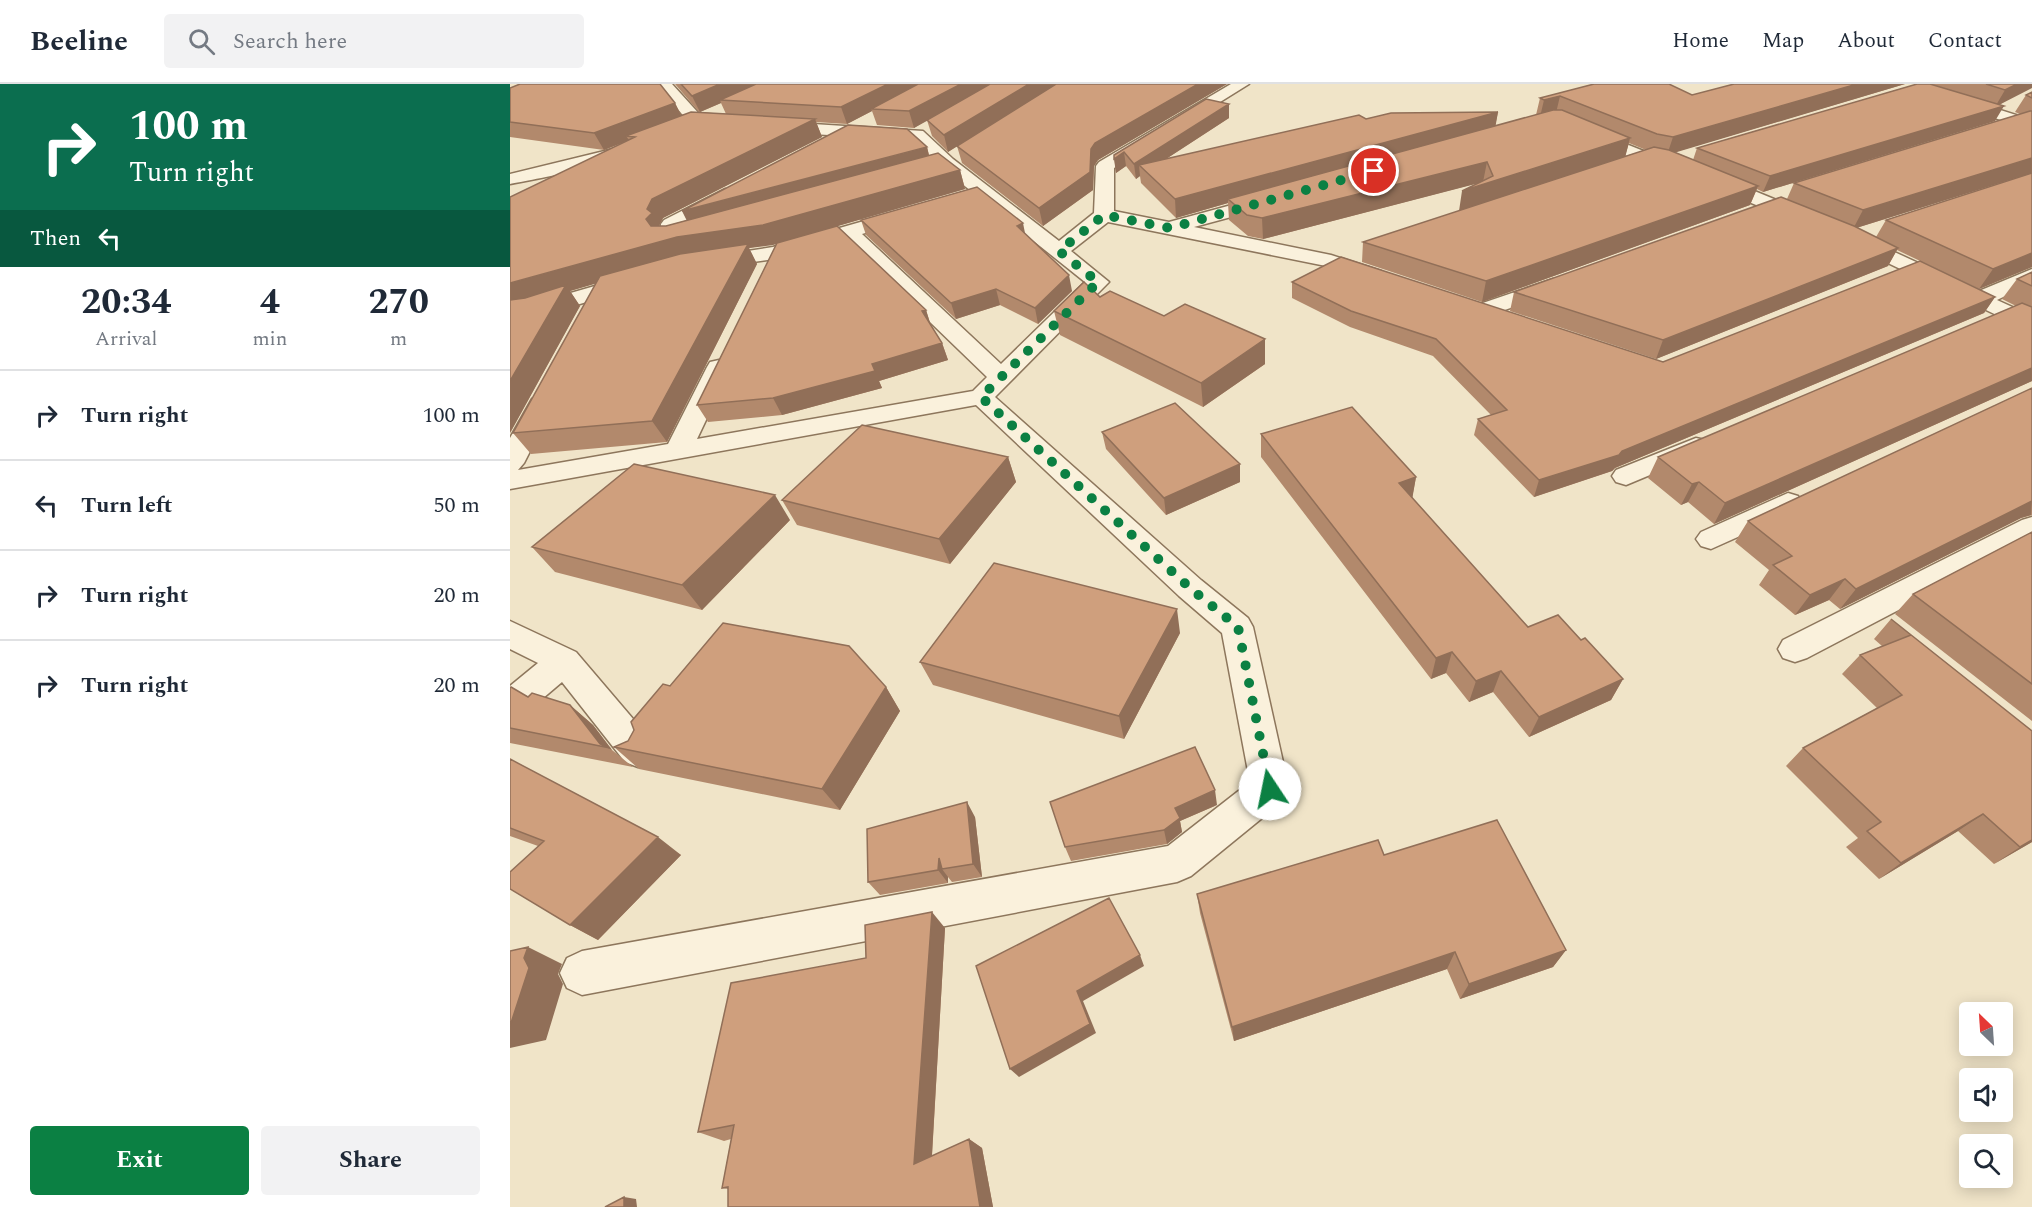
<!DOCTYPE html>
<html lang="en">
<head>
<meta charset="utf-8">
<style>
  body { margin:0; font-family:Spectral,serif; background:#f2f2f3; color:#1f2937; height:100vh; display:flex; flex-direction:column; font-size:22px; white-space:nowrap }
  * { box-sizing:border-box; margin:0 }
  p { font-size:20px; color:#747a83 }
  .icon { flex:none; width:33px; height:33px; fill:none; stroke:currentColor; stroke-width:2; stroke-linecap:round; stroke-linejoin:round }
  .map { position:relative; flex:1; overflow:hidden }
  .side { display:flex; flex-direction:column; background:#fff; width:510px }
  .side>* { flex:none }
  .banner { background:#0b6e4f; color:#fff; overflow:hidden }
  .needle { width:39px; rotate:335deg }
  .tools { position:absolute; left:1449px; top:918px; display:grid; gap:12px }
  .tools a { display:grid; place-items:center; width:54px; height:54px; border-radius:6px; background:#fff; box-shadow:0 3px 15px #0003; font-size:30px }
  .pin { position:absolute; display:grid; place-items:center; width:51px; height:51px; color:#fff; margin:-26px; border:3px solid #fff; border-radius:50%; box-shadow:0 2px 6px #0007 }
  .me { position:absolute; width:66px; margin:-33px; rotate:349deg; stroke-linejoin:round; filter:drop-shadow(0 0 4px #0008) }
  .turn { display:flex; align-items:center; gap:21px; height:126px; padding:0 30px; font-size:27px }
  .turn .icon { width:78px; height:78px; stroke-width:2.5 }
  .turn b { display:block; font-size:42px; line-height:51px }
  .then { display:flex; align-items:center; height:57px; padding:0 30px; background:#0003; gap:12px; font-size:22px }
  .eta { display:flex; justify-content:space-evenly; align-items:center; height:102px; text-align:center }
  .eta b { font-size:36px; font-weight:700; line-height:42px }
  .cta { display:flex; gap:12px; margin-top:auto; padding:12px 30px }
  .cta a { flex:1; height:69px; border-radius:6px; background:#0b8043; color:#fff; font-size:24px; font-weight:700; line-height:69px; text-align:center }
  .cta a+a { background:#f2f2f3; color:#1f2937 }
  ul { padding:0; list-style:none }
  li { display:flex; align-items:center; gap:18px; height:90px; padding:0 30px; border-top:2px solid #e0e1e3 }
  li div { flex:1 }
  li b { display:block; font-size:22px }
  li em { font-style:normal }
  header { display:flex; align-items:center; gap:36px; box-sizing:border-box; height:84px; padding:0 30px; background:#fff; border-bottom:2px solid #e0e1e3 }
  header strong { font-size:28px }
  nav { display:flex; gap:33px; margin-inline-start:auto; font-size:21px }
  .search { width:420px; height:54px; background:#f2f2f3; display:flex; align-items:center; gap:15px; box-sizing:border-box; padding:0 21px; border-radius:6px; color:#747a83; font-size:22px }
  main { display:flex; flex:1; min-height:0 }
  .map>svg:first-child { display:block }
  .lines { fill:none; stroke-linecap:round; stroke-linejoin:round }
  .minor-casing { stroke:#8d765c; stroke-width:3 }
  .minor { fill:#faf1dc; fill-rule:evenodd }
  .wall { fill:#b2896c; fill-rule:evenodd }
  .shaded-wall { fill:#916f58 }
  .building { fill:#cf9f7d; stroke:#916f58; stroke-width:1.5 }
  .route { stroke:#0b8043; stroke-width:10; stroke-dasharray:0 18 }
</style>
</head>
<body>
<header>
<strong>Beeline</strong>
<div class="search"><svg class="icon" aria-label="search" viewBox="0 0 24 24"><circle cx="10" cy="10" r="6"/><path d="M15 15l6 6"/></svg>Search here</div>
<nav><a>Home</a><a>Map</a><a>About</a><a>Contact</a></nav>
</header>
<main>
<section class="side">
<div class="banner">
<div class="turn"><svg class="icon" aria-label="right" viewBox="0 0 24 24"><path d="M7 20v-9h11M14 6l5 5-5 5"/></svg><div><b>100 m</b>Turn right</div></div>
<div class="then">Then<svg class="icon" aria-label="left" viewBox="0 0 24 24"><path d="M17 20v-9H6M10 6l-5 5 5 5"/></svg></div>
</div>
<div class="eta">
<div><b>20:34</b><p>Arrival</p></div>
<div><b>4</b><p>min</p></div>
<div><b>270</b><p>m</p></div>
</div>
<ul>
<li><svg class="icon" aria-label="right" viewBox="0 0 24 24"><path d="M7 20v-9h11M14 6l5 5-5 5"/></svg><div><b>Turn right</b></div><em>100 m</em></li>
<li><svg class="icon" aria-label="left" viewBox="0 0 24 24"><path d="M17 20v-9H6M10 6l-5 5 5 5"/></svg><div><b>Turn left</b></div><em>50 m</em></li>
<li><svg class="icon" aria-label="right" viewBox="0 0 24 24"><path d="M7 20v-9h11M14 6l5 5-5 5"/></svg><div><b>Turn right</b></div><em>20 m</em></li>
<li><svg class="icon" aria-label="right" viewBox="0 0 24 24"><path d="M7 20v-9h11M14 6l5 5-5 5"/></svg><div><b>Turn right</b></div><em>20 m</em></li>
</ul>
<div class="cta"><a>Exit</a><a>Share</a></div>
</section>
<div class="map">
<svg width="1522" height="1123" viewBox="0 0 1522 1123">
  <rect width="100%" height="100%" fill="#f0e4c8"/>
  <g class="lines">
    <g class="minor-casing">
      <path id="minor" d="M147,0h15l30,33 221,14 30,28 106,82 35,-28 2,-47 3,-4 132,-78h18l-135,84v43l55,11 103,-28 7,2 2,4 -2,4 -85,23 137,28 50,16 4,4 -4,4 -7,2 -48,-15 -218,-44 -37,29 38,31 -114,115 206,183 47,38 5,9 36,162 -6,12 -92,75 -14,6 -595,113 -15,-7 -7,-15 7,-15 15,-7 586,-105 82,-64 -28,-149 -43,-37 -203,-191 -466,84v-51l22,-39 9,-3 9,3 4,5 -30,59 -6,7 150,-26 39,-77 3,-5 9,-2 9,2 3,5 -34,72 276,-48 14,-14 -143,-138 -69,20 -66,9 -7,-2 -3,-4 3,-4 71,-11 126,-36h14l3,4 -3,4 -51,15 139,130 84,-82 -144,-115 -29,-27 -215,-13 -6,-2z
        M1446,12l76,24v10l-81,-26 -3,-3 3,-3z
        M1076,44l65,26 23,4 139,57 3,4 -3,4h-14l-136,-57 -22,-4 -61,-25 -2,-4z
        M115,62l6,1 3,4c-10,12 -103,29 -124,33v-10z
        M215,105l7,2 2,4 -2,4 -52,28 -5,42 -3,4 -7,2 -7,-2 -3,-4 6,-45 3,-4z
        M1341,148l128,59 53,-22v14l-35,17 35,16v16l-188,-90 -3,-4 3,-4z
        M123,191l8,1 3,5 -3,5 -102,30 -29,5v-14l19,-2z
        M1043,195l8,1 3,5 -3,5 -79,28 -8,-2 -3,-5 3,-5z
        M1186,354l9,2 4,6 -4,6 -79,33 -10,-3 -4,-6 4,-6z
        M1278,409l10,3 4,7 -4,7 -87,39 -10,-3 -5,-7 5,-7z
        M1522,433v23l-225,118 -12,4 -12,-4 -5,-9 5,-9 239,-120z
        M0,537l66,31 75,88 5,11 -5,11 -13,5 -13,-5 -63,-80 -40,34 -12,4v-34l28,-23 -28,-14z"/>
    </g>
    <use href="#minor" class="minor"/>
  </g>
  <path class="wall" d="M165,0h552l-129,76 -4,6 -1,24 -50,36 -81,-63 -5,-17 -9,6 -16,-16 -5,-16 -13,8 -37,-3 -5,-14 -25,13 -31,-2 6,15 -159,81 -4,8h7l21,-6 240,-73 2,8 31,15 5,19 -128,37 89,84 5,16 11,17 6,17 -69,21 3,7 -100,27 -74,7 -11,-17 80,-162 -28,5 8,16 -90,178 -136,12 -18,-21 83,-150 -26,8 10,15 -70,127 115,-291 -21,8 -94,-13v-49l165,15 6,12 18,-3zM211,19l5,11 -26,-2z
    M1084,0l98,11 42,-11h171l-230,68 18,8 4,-12 220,-64h115l-33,21 -4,16 -232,71 -6,-3 -7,16 -268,97 -120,-40 1,-20 96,-31 19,-28 -215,56 -15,-3 -19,-16 -1,-17 -52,15 -35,-35 -1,-7 -4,3 -10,-13 -10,7 -2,-18 115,-51v14l-63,41 200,-40 132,-7 -3,14 41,-11 4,-17zM1119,59l17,7 -21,6z
    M1522,8v81l-176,55 20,9 10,-17 146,-47v94l-53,22 -82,-39 -9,16 -232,93 -146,-48 4,-19 273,-93 7,-16 226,-69 -5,-2 11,-17z
    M351,136l164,14 47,57 -34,33 -38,-19 -44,14 -90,-84z
    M1522,188v109l-318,143 -26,-22 -7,3 -33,-27 10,-21 358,-151 -14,-7 15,-20z
    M782,198l371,80 332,-65 -11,16 -369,155 -3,3 -78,26 -60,-62 4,-16 13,-4 -58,-59 -83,-29 -58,-29z
    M590,213l64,19 101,23v25l-62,43 -143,-72 -6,-24z
    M1522,304v127l-11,3 -181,91 -11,-9 -34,15 -36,-30 10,-15 -34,-28 13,-21z
    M592,348l138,50 -74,33 -60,-66z
    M751,350l155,43 -4,21 116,129 53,13 42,39 -12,21 -82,37 -36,-45 -24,10 -23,-29 -15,6 -170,-222z
    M498,373l8,25 -66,82 -153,-39 -15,-25z
    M280,436l-88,90 -147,-38 -23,-25z
    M1522,448v189l-137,-107 18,-20z
    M1381,535l141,112v111l-38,22 -36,-33 -79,48 -33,-32 12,-9 -72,-72 17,-18 74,-40 -35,-34 18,-19 22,-9 -8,-7z
    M670,549l-56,106 -191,-54 -13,-23z
    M376,603l14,24 -60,99 -201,-41 -25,-22 14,-6z
    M0,604l18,9 42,8 23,20 19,25 21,17 -123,-24z
    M0,675l171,96 -83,85 -28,-15 -32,-79 -28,-10z
    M707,721l-37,16 2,11 -15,12 -96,17 -6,-14z
    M465,733l7,60 -30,5 -4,-5v6l-68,12 -12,-13z
    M874,771l182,95 -13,17 -93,32 -13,-30 -213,72 -34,-128 -3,-19z
    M435,844l-13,228 37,-17 13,9 11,59h-265v-18l-6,-1 9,-49 -7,2 -26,-9 168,-174z"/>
  <path class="shaded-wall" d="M210,0h43l-43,16 1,3 -21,9 -8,-16z
    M378,0h36l-53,25 1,2 -25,13 -6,-17z
    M451,0h33l-80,44 -5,-17z
    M519,0h29l-110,68 -4,-17z
    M688,0h29l-129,76 -4,6 -1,24 -50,36 -4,-18 56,-65z
    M1347,0h48l-238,71 6,-18z
    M1507,0h15v4l-37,19 10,-17z
    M1050,12l-4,17 -16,4 4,-17z
    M165,19l8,16 -48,18 -9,-1 3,4 -25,10 -10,-17z
    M719,20v14l-83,54 -7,-7 1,11 -4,3 -2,-15z
    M1494,22l-9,15 -232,71 7,-16z
    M988,28l-3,17 -267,70v4l-52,15 -1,-19z
    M305,35l7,18 -159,81 -4,8 -2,13 -11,-20 1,-10 5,-10z
    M1120,54l-5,20 -166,53 3,-20z
    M417,63l3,13 -241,65 -7,-14z
    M614,68l2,14 -10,7 -2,-14z
    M1522,74v15l-179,56 10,-19z
    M977,78l-4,20 -220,57 -1,-21z
    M450,86l5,19 -192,56 -24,3 8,16 -90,178 -15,-21 36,-164 -118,34 10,15 -70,127v-150l167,-46z
    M1248,102l-8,19 -268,97 4,-21z
    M513,139l3,15 -9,-12z
    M1388,164l-10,18 -232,93 7,-19z
    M1522,169v14l-53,22 14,-20z
    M559,191l3,16 -34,33 -3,-16z
    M486,205l4,16 -44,14 -5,-16z
    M1485,213l-11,16 -369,155 -3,3 -78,26 5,-17 83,-29z
    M416,226l5,16 -9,-15z
    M755,255v25l-62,43 -2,-24z
    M432,259l6,17 -69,21 3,7 -100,27 -9,-17 99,-34z
    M1522,284v13l-318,143 11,-21z
    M498,373l8,25 -66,82 -11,-25z
    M730,380v18l-74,33 -2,-17z
    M906,393l-4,23 -13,-17z
    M1189,398l-11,20 -7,3 11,-21z
    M265,411l15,25 -88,90 -20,-25z
    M1522,417l-1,14 -10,3 -181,91 16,-20z
    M1335,495l-16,21 -34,15 15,-20z
    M667,525l3,24 -56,106 -5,-23z
    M942,568l-6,21 -15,6 5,-21z
    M991,587l-8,21 -24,10 7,-21z
    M1113,595l-12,21 -82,37 10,-20z
    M376,603l14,24 -60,99 -18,-21z
    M60,621l23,20 19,25 -12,-6z
    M705,706l2,15 -37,16 2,11 -15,12 -3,-14 11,-22z
    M457,718l8,15 7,60 -9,-13z
    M1473,730l-25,17 -79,48 22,-16z
    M148,753l23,18 -83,85 -28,-15z
    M1522,756v2l-38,22 26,-17z
    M429,774l3,11 6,8v6l-10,-13z
    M422,828l13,16 -14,243 -17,-7z
    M18,863l34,17 -4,10 5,10 -17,56 -36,8v-22l14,-68z
    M1056,866l-13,17 -93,32 9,-15z
    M945,868l-8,17 -213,72 -2,-14z
    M630,871l4,11 -61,35 13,32 -77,44 -9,-8 67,-78z
    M459,1055l13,9 11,59h-13z
    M114,1113l12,2 1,8h-13z"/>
  <path class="building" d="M10,0h140l15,19 -81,30 -84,-11v-34z
    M171,0h39l-28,12z
    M246,0h132l-47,23 -121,-7z
    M408,0h43l-52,27 -38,-2z
    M480,0h39l-85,51 -17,-15z
    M546,0h142l-103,59 -4,6 -1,23 -51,36 -82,-62z
    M1084,0h75l23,11 42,-11h123l-184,53 -16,-3 -97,-38 -16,4 -4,-2z
    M1407,0h13l74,22 -234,70 -73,-28z
    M1476,0h31l-12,6z
    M1522,8v6l-6,-3z
    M696,15l23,5 -95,60 -10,-12 -10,7v-4z
    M1043,26h9l68,28 -168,53 31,-15 -6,-14 -225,56 -15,-3 -19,-16z
    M1520,27h2v47l-169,52 -69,-27z
    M181,28l124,7 -163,80 -5,10 5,4 -6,6 5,7h15l272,-73 22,17 -197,55 -86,12 -167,46v-86l125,-60 -9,-1z
    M988,28l-323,87 -36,-34 220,-50 7,4 25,-6z
    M338,41l59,4 20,18 -245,64z
    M1144,63l15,3 89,36 -272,95 -123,-39z
    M1522,89v80l-39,16 -107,-49z
    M467,103l46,36 -6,3 52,49 -34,33 -39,-19 -45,14 -90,-83z
    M1271,113l73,29 44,22 -235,92 -149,-48z
    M327,142l89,84 -4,1 20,32 -70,21 3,7 -102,27 -76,7 80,-162z
    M238,160l-96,177 -139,12 87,-157 80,-22z
    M831,173l322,105 257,-101 75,36 -373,154 -3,4 -80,25 -61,-61 29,-9 -71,-71 -85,-28 -59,-29z
    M1522,188v14l-15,-7z
    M574,198l16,15 10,-6 54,25 21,-12 80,35 -64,44 -147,-72z
    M56,201l-56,96v-81l15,-2z
    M1512,219l10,4v61l-307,135 -26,-21 -7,2 -34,-27z
    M1522,304v113l-176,88 -11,-10 -35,16 -37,-30 19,-9 -44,-35z
    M665,319l65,61 -76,34 -62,-66z
    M842,323l64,70 -17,6 129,144 30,-12 23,25 4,-2 38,41 -84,38 -38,-46 -25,10 -24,-29 -16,6 -175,-224z
    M352,341l146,32 -69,82 -157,-39z
    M124,380l141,31 -93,90 -150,-38z
    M1522,448v152l-119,-90z
    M484,479l183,46 -58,107 -199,-54z
    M1381,535l141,112v109l-12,7 -37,-33 -82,49 -34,-32 14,-9 -78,-74 99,-53 -42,-40 51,-20z
    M213,539l126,23 37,41 -64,102 -208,-42 14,-6 6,-11 -3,-8 32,-38 7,2z
    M1,603l17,10 4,-4 38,12 30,39 10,4 -100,-20v-40z
    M685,663l20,43 -40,18 5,10 -16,12 -99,17 -15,-45z
    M0,675l148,78 -88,88 -60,-36v-17l34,-31 -34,-13z
    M457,718l6,62 -31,5 -3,-11 -1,12 -70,12 -1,-53z
    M987,736l69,130 -97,34 -14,-32 -223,75 -35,-133 181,-54 6,15z
    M599,814l31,57 -63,36 13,33 -80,45 -34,-103z
    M422,828l-18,252 55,-25 11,68h-252v-20l-6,1 12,-63 -36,7 33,-149 135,-25 -1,-33z
    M18,863l-4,11 5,10 -19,58v-75z
    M114,1113v10h-19z"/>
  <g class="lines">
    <path class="route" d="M760,705l-32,-162 -48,-39 -209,-191 117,-115 -39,-31 45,-36 66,13 204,-57"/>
  </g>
</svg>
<div class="tools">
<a><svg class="needle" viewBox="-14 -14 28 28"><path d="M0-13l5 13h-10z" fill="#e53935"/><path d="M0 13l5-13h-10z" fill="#747a83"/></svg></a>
<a><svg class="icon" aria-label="sound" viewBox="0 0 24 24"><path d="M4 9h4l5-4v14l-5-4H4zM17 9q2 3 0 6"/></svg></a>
<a><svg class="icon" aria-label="search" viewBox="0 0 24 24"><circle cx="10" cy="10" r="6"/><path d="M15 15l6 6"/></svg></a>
</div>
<div class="pin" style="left:864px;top:87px;background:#d93025"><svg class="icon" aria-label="arrive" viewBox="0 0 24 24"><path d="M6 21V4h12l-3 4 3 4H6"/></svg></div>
<svg class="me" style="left:760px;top:705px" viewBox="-20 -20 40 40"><circle r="19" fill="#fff"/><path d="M0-13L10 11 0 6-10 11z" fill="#0b8043"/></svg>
</div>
</main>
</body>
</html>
